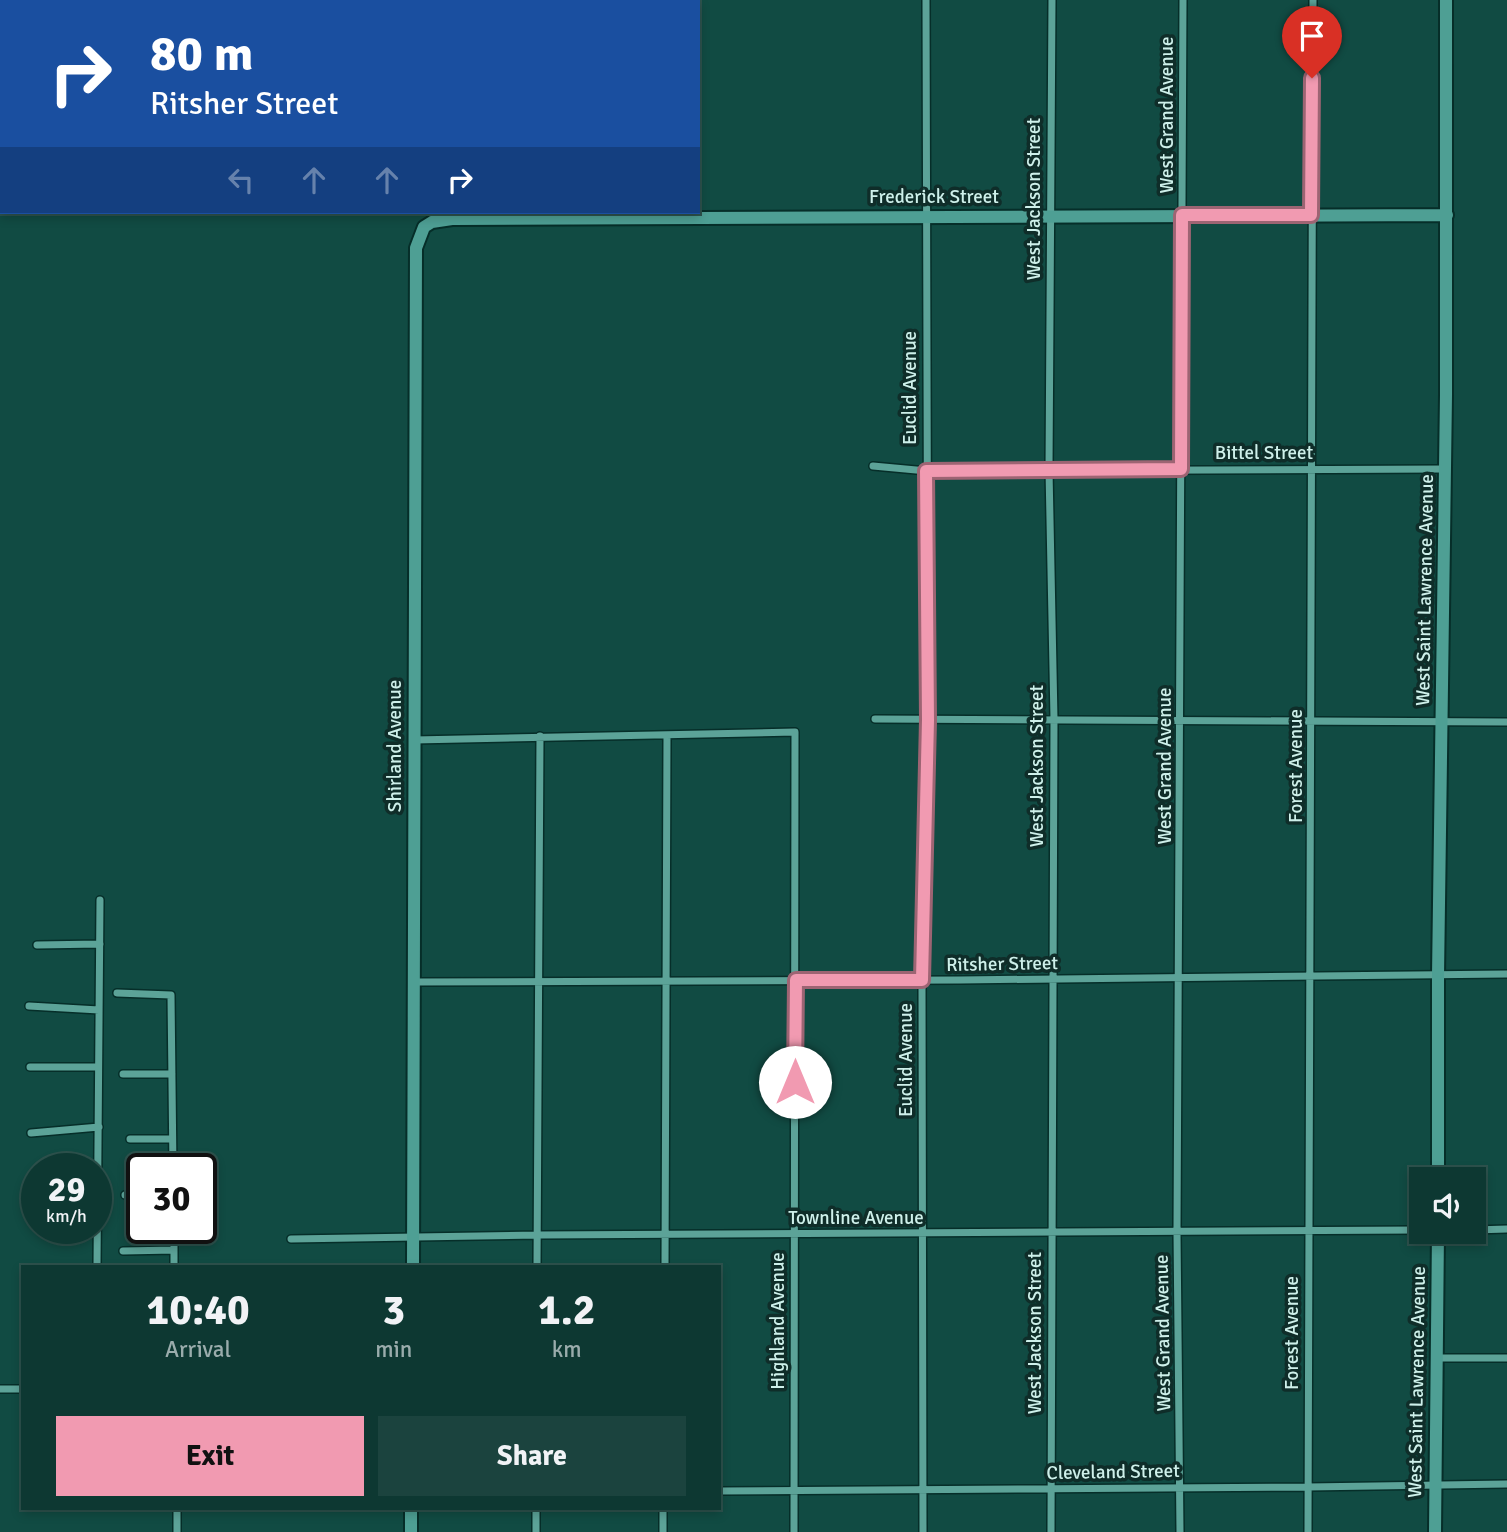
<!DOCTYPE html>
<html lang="en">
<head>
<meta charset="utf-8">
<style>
  body { margin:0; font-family:Signika,sans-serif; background:#1b433e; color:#f1f3f6; height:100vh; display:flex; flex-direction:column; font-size:26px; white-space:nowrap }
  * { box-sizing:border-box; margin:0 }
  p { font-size:23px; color:#9aacac }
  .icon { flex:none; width:38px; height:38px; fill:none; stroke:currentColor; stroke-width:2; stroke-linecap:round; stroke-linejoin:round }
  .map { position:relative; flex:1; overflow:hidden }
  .details { position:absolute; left:21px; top:1265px; width:700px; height:245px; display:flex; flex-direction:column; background:#0d3832; border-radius:0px; box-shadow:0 4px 10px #0003,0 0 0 2px #2d524d }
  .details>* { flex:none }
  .hud { position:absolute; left:0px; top:0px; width:700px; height:214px; box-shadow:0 4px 10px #0003,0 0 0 2px #2d524d; background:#1a4fa0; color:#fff; overflow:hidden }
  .fabs { position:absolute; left:1409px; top:1167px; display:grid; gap:14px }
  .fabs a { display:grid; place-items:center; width:77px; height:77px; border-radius:0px; background:#0d3832; box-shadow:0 4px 10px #0003,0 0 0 2px #2d524d; font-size:35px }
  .speed { position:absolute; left:21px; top:1153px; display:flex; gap:14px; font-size:35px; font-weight:700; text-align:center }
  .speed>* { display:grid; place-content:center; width:91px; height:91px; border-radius:50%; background:#0d3832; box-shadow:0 4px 10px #0003,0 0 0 2px #2d524d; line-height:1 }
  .speed small { font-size:18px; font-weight:400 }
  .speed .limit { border:4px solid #111; border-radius:10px; background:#fff; color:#111 }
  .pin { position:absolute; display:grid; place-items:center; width:60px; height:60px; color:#fff; margin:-72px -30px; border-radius:50% 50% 50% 0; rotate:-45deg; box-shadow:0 0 7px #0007 }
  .pin .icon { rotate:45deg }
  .me { position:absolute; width:77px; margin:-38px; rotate:0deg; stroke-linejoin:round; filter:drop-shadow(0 0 5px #0008) }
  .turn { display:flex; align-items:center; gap:24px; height:147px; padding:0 35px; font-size:32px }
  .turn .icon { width:91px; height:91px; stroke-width:2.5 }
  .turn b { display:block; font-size:49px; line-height:60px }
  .lanes { display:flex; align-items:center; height:66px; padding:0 35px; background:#0003; justify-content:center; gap:35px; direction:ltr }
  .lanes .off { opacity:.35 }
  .eta { display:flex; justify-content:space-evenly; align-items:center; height:119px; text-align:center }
  .eta b { font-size:42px; font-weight:700; line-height:49px }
  .primary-button { display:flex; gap:14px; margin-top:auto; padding:14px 35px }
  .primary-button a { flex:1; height:80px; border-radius:0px; background:#f19ab1; color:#111; font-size:28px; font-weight:700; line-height:80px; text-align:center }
  .primary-button a+a { background:#1b433e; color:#f1f3f6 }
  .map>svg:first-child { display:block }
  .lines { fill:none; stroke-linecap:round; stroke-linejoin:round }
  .street-casing { stroke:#062e29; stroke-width:10 }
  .secondary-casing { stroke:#062e29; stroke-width:16 }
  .street { stroke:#5ca398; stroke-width:7 }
  .secondary { stroke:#4e9f94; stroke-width:12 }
  .route-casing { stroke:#9d6473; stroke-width:18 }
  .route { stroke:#f19ab1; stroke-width:12 }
  .labels { text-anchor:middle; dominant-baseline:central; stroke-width:7; stroke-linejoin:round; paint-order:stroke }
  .street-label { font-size:19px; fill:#cef0ea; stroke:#0f2d29 }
</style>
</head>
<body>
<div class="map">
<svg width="1507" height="1532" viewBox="0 0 1507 1532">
  <rect width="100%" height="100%" fill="#114b43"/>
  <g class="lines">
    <g class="street-casing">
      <path id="street" d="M873,466l54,5 519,-2
        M875,719l632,3
        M414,740l381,-8 -1,800
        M37,945l63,-1
        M413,982l547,-2 547,-6
        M117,993l54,2 2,174
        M29,1006l70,4
        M30,1067h68
        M123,1074h49
        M31,1133l68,-6
        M130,1139h42
        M125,1195h17
        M1474,1230l33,-1
        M291,1239l247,-4 883,-5
        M123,1251l51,-1
        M97,1267l3,-367
        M174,1267v-39
        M537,1267l3,-531
        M665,1267l2,-531
        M1436,1358h71
        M0,1389h23
        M719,1491l589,-4 199,-3
        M663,1508v24
        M177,1532v-24
        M536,1532v-24
        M923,1532l-1,-552 6,-260 -2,-720
        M1051,1532l3,-813 -5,-249 3,-470
        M1180,1532l-3,-300 6,-1232
        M1308,1532l5,-1532"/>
    </g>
    <g class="secondary-casing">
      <path id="secondary" d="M1438,1180v-204l8,-581v-395
        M413,1267l3,-1019 8,-21 8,-5 20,-3 995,-4
        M411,1508v24
        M1435,1532l3,-300"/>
    </g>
    <use href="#street" class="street"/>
    <use href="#secondary" class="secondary"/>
  </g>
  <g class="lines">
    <g class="route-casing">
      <path id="route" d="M795,1082l1,-102h126l6,-260 -2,-249 255,-2 1,-254h129l1,-137"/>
    </g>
    <use href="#route" class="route"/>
  </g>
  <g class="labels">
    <g class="street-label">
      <text transform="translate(1167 115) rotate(-90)">West Grand Avenue</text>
      <text x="934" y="197">Frederick Street</text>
      <text transform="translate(1034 199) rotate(-90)">West Jackson Street</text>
      <text transform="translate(910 388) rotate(-90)">Euclid Avenue</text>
      <text x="1264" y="453">Bittel Street</text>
      <text transform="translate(1425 590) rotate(-89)">West Saint Lawrence Avenue</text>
      <text transform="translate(395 746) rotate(-90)">Shirland Avenue</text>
      <text transform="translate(1037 766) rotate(-90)">West Jackson Street</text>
      <text transform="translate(1165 766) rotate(-90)">West Grand Avenue</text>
      <text transform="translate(1296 766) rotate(-90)">Forest Avenue</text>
      <text transform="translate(1002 964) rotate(-1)">Ritsher Street</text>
      <text transform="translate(906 1060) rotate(-90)">Euclid Avenue</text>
      <text x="856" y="1218">Townline Avenue</text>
      <text transform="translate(778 1321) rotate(-90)">Highland Avenue</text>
      <text transform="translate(1035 1333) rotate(-90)">West Jackson Street</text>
      <text transform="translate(1163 1333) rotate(-91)">West Grand Avenue</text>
      <text transform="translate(1292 1333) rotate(-90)">Forest Avenue</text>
      <text transform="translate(1417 1382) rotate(-89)">West Saint Lawrence Avenue</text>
      <text transform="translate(1113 1472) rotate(-1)">Cleveland Street</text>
    </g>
  </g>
</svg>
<div class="fabs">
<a><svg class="icon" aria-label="sound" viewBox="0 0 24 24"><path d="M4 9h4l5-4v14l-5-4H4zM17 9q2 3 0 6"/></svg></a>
</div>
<div class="speed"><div>29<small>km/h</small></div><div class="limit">30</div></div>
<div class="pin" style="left:1312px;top:78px;background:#d93025"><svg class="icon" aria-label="arrive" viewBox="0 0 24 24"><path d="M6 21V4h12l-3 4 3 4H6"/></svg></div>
<svg class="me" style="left:795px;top:1082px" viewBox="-20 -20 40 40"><circle r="19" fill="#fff"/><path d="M0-13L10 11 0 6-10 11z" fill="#f19ab1"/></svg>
<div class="hud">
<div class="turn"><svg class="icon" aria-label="right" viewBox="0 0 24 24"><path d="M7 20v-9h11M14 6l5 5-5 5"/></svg><div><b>80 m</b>Ritsher Street</div></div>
<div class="lanes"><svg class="icon off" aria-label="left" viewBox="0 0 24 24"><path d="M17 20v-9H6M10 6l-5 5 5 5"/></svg><svg class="icon off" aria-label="ahead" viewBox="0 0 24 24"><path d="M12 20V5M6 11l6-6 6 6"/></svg><svg class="icon off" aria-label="ahead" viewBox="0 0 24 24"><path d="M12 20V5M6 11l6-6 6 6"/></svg><svg class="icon" aria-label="right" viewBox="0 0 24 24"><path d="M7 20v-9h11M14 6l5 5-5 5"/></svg></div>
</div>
<section class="details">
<div class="eta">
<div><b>10:40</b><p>Arrival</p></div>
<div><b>3</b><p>min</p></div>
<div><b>1.2</b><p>km</p></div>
</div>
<div class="primary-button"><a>Exit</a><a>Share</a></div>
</section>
</div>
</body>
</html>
